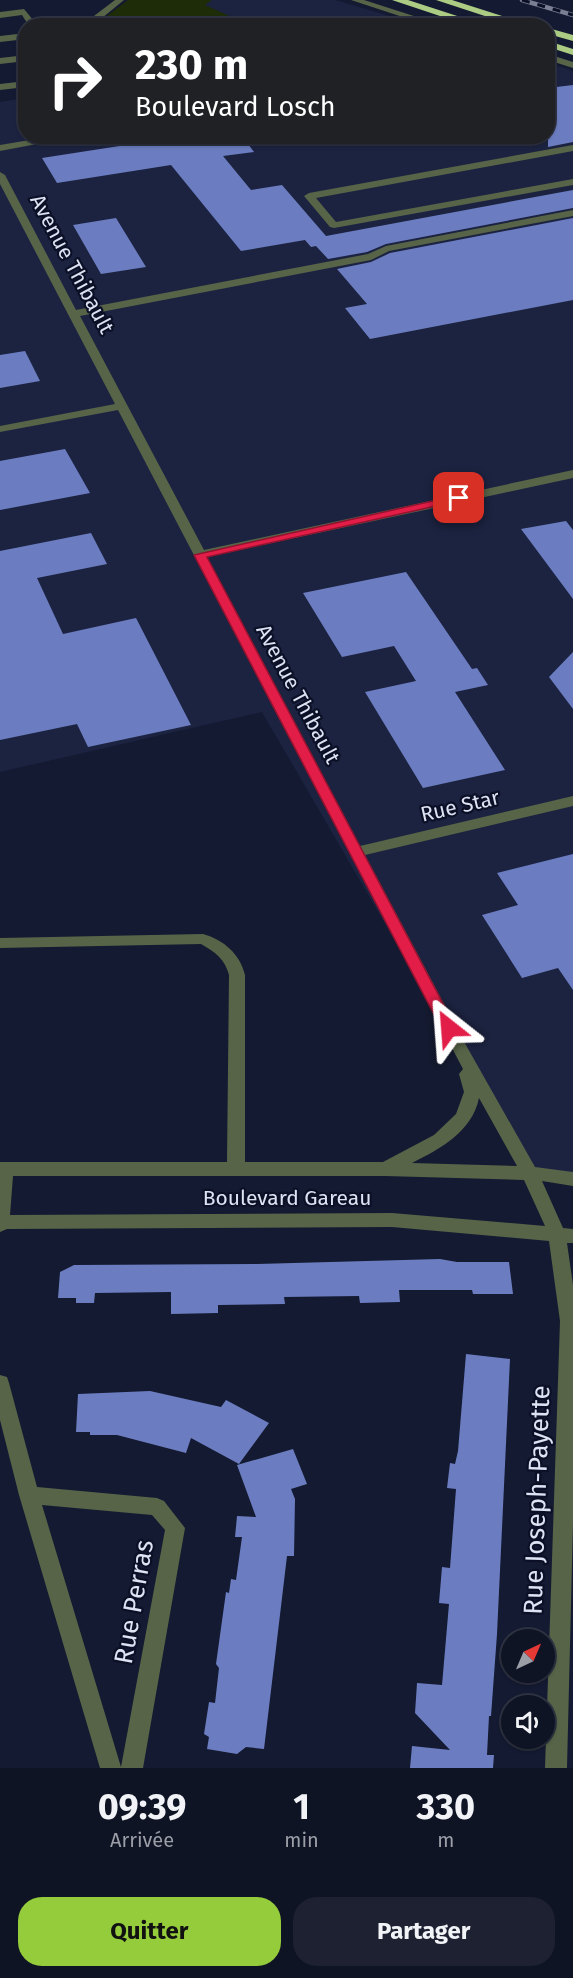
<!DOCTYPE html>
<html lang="fr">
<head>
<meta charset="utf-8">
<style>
  body { margin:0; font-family:"Fira Sans",sans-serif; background:#1d2132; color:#f1f3f6; height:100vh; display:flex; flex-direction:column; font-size:22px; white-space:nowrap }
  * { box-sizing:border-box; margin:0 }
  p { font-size:20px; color:#9b9ea7 }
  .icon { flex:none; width:33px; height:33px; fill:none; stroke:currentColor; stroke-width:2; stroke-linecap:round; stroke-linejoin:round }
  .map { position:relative; height:1768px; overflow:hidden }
  .panel { display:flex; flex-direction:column; background:#0f1425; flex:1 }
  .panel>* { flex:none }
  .banner { position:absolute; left:18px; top:18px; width:537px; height:126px; border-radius:24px; box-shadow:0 2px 4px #0004,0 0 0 2px #2f3342; background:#202124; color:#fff; overflow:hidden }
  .needle { width:39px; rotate:44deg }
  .tools { position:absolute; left:501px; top:1629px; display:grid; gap:12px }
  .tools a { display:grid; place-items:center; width:54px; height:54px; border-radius:50%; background:#0f1425; box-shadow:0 2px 4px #0004,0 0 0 2px #2f3342; font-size:30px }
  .pin { position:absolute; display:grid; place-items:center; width:51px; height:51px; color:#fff; margin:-26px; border-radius:12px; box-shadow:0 3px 9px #0006 }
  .me { position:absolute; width:66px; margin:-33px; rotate:332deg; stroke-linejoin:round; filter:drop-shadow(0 0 4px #0008) }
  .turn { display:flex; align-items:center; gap:21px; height:126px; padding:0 18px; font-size:27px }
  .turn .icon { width:78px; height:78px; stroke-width:2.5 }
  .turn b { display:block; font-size:42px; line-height:51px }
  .eta { display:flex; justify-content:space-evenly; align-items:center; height:102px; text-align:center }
  .eta b { font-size:36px; font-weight:700; line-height:42px }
  .cta { display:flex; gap:12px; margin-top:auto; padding:12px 18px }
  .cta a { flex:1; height:69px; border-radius:24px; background:#95cc3b; color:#111; font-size:24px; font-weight:700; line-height:69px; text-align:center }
  .cta a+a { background:#1d2132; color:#f1f3f6 }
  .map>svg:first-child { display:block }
  .built { fill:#1c2340 }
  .green { fill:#1e2d07 }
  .building { fill:#6b7dc0 }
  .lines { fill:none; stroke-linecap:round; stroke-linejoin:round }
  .minor { fill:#576448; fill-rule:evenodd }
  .highway { fill:#abcc82; fill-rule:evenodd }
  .rail-casing { stroke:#7a7f93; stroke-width:4.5 }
  .rail { stroke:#0b1027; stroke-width:3; stroke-dasharray:8; stroke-linecap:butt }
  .route { fill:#e11d48; stroke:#92132f; stroke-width:1.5 }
  .labels { text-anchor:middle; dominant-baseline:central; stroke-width:4.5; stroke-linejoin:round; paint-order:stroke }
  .street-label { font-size:21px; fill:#dee3f4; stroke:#0b1027 }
  .near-street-label { font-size:26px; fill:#dee3f4; stroke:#0b1027 }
</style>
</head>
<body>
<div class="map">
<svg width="573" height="1768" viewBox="0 0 573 1768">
  <rect width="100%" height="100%" fill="#141a31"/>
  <path class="built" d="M212,0h123l85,25h-170l-46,-20z
    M548,63l25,8v1104l-46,-7 -265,-456 -262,60v-670l25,-4 1,38h522z"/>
  <path class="green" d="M128,0h84l-7,5 29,13 -55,8h-95l15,-4z"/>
  <path class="building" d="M573,85v57l-25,5v-59z
    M184,136h58l12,16 -31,4 28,34 31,-5 44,51 247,-46v18l-187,36 -19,8 -39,7 -12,-13 -5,1 -6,-7 -64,11 -70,-86 -114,18 -15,-25z
    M116,218l30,49 -45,7 -28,-49z
    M573,218v82l-203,39 -25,-31 22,-4 -30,-35 34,-7 19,-9z
    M25,351l15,30 -40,7v-33z
    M65,449l25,44 -90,17v-49z
    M566,521l7,9v69l-52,-70z
    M91,533l16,31 -70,14 26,56 73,-16 55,107 -103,22 -11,-23 -77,16v-189z
    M406,572l66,97 5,-1 11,17 -33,7 50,78 -82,18 -58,-96 51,-11 -22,-35 -52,11 -39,-64z
    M573,652v57l-24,-32z
    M573,854v136l-15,-22 -36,10 -40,-63 36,-10 -21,-32z
    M440,1259l17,3h52l4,32h-40l-1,-4h-73l1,12 -40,1 -1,-7 -75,1 1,7 -67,1v8l-47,1v-22l-76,1 -1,10h-18v-5h-18l2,-26 14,-7 183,-1z
    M466,1354l44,5 -13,275 -6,82h-2l-2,39h7l-1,13h-83l2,-22 38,4 -35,-37 2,-30 25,2 7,-81 -10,-1 3,-36 8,1 6,-79 -9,-1 3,-25 5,1 3,-13z
    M150,1391l71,16 5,-7 43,23 -30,41 -48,-26 -5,15 -69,-18h-27v-3h-14l2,-38z
    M293,1449l14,35 -16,5 4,10 -1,57h-7l-23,193 -18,-2 -9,7 -30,-5 2,-12 -5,-3 5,-32 6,1 4,-35 -3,-4 10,-72 3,1 2,-14 5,1 6,-43h-7l2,-21 19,1 -19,-52z"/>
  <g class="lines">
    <path class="minor" d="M115,0h9l-28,23 -27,3 21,-7z
      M351,0h13l81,26h-15z
      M24,9l14,17h-9l-7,-11 -22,3v-6z
      M26,33v6l-26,3v-6z
      M548,54l25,8v6l-25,-8z
      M26,55v6l-26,3v-6z
      M26,81v6l-26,3v-6z
      M54,136h25l-79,15v-6z
      M573,145v6l-257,47 20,24 237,-43v6l-239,43 -4,-1 -26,-31 5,-3z
      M0,172l5,3 71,135 292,-56 18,-8 187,-36v6l-184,35 -18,9 -291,56 124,234 369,-80v8l-366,79 153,289 213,-50v10l-208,49 102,192 68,120 38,5v14l-31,-5 21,47 10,1v14h-6l6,42v238l-6,245h-22l15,-447 -11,-80 -157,-14 -385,2 -7,3v-70h227l2,-187c-4,-16 -14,-23 -28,-31l-201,4v-10l203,-4c21,6 37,20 42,41v187h138l51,-27 22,-21 8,-22 -5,-18 4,-5 -345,-659 -118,22v-6l115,-22 -115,-220zM479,1098l38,68 -105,-3c28,-14 60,-31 67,-65zM13,1176h372l139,4 21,46 -153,-13 -382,2z
      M0,1375l7,2 2,6 28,104 120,11 7,3 21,27 -42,240h-43l-81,-273 -19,-75zM42,1505l110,10 13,15 -44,237z"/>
    <path class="highway" d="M392,0h16l80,26h-18z
      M436,0h16l81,26h-18z
      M548,28l25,7v6l-25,-7z
      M548,41l25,8v6l-25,-8z"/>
    <g class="rail-casing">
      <path id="rail" d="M522,0l51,15"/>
    </g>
    <use href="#rail" class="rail"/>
  </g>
  <path class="route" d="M459,495l4,1v4l-256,57 249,471 -7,6 -8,-6 -247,-473z"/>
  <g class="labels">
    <g class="street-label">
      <text transform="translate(72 264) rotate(62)">Avenue Thibault</text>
      <text transform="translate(298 694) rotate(62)">Avenue Thibault</text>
      <text transform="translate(460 806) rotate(-13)">Rue Star</text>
      <text x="287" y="1198">Boulevard Gareau</text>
    </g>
    <g class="near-street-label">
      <text transform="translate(537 1500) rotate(-88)">Rue Joseph-Payette</text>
      <text transform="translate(134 1602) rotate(-80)">Rue Perras</text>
    </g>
  </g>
</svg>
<div class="tools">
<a><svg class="needle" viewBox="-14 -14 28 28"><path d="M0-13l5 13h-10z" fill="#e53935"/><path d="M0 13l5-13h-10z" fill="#9b9ea7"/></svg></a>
<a><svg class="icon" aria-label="sound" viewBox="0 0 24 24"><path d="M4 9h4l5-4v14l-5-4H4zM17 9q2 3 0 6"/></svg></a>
</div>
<div class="pin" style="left:459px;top:498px;background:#d93025"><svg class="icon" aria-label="arrive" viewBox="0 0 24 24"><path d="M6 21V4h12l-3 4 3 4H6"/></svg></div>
<svg class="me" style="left:449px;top:1028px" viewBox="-20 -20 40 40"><path d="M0-17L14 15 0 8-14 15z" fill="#e11d48" stroke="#fff" stroke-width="4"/></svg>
<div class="banner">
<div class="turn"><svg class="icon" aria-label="right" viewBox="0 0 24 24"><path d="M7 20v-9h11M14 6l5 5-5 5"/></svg><div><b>230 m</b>Boulevard Losch</div></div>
</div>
</div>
<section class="panel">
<div class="eta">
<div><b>09:39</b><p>Arrivée</p></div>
<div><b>1</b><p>min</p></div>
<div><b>330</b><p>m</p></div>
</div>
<div class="cta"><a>Quitter</a><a>Partager</a></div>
</section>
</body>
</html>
